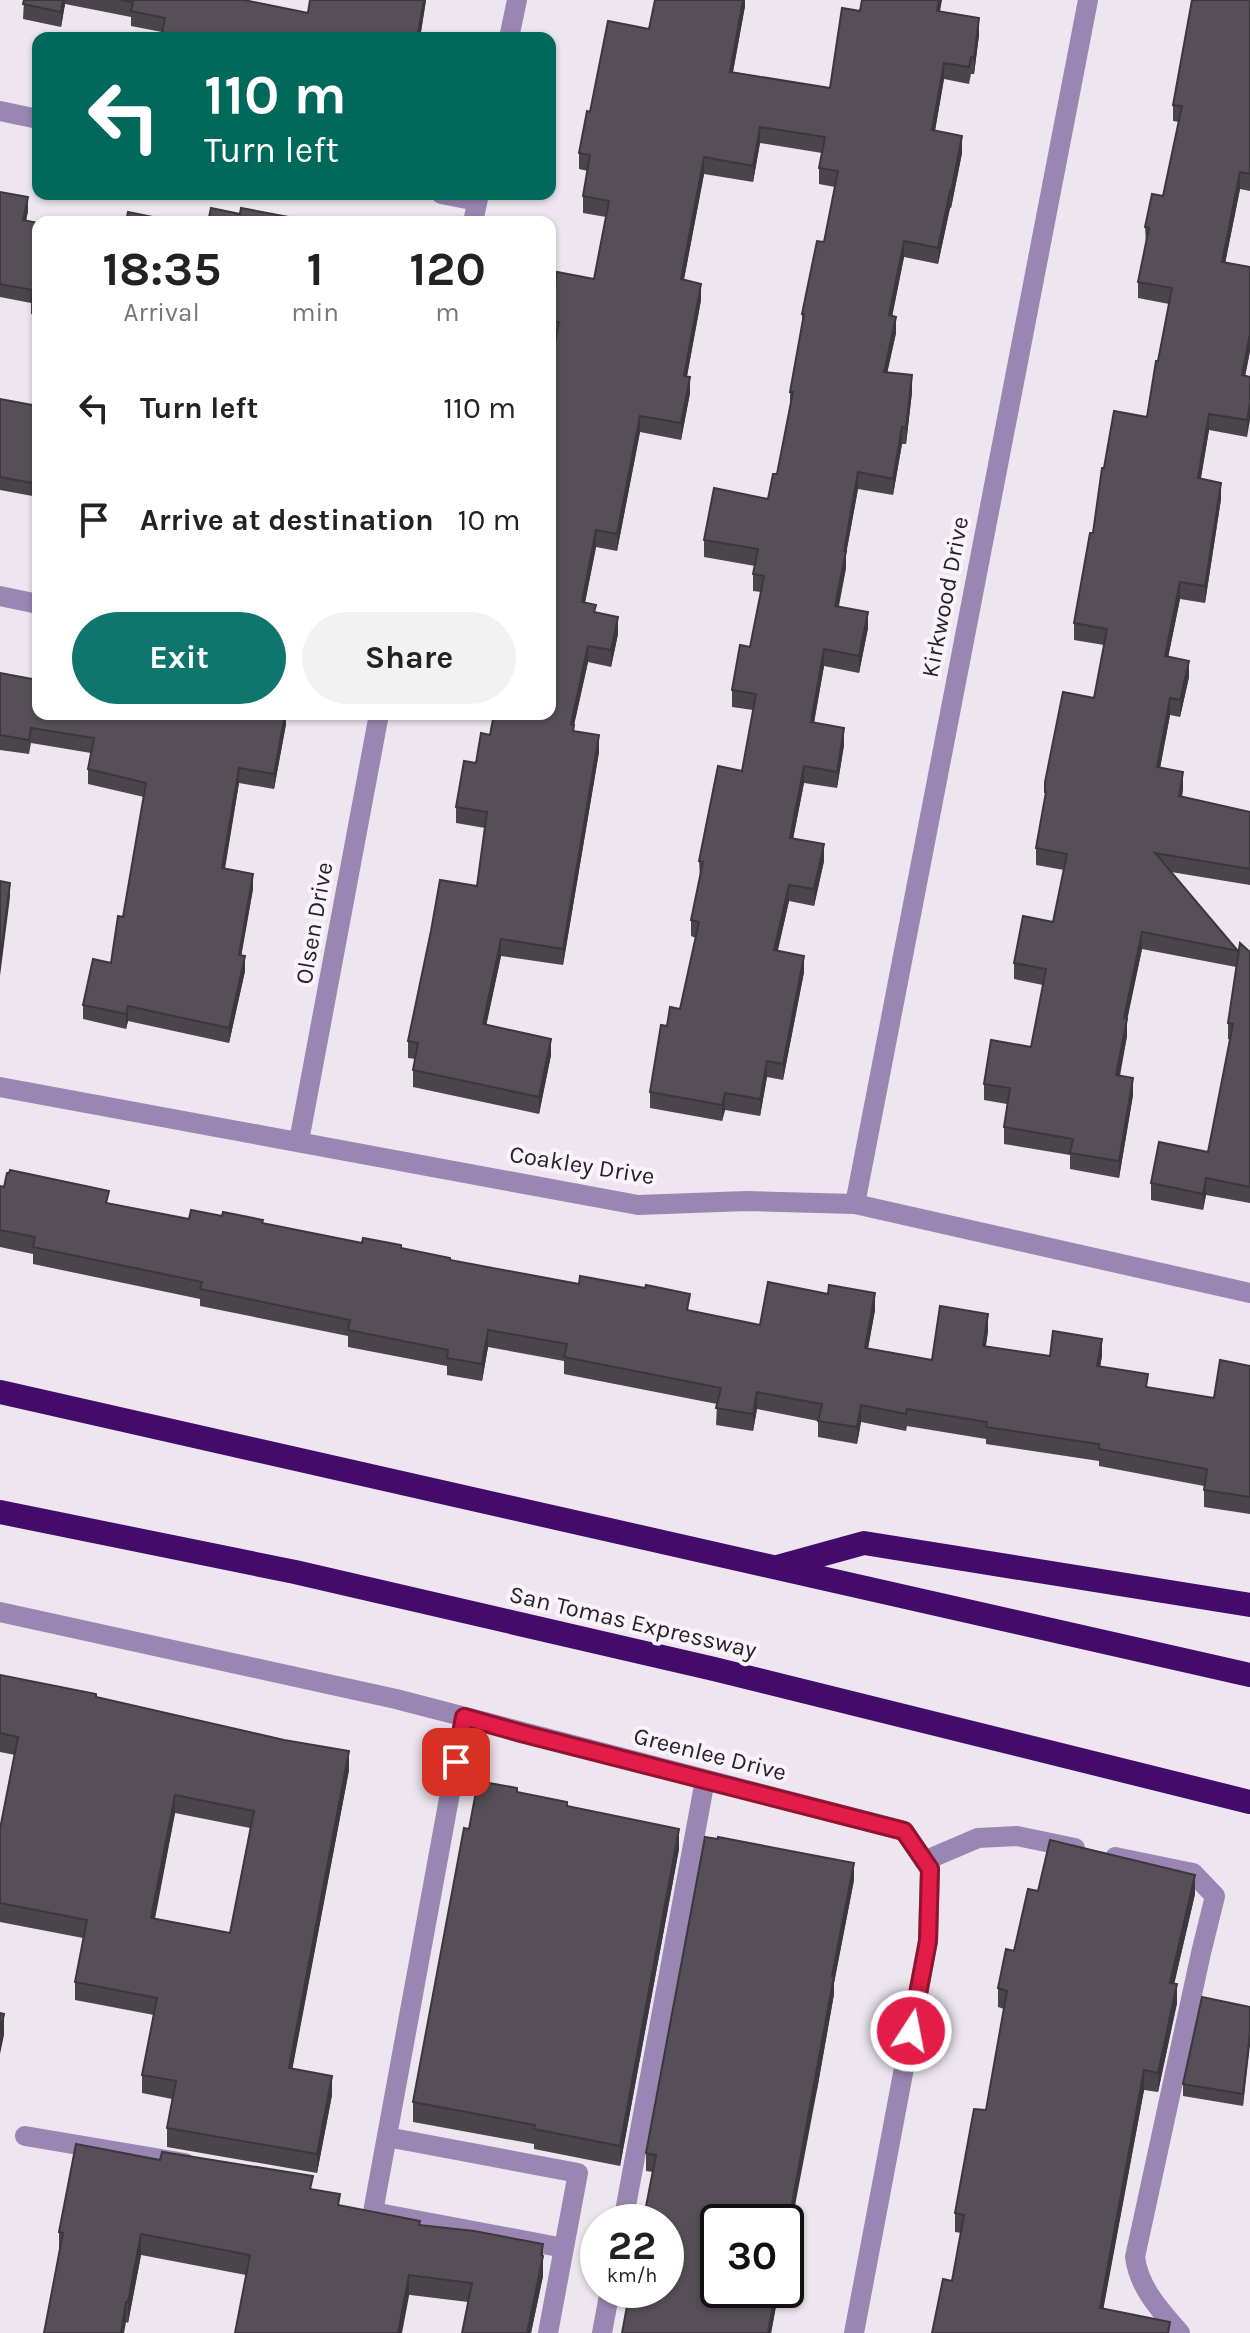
<!DOCTYPE html>
<html lang="en">
<head>
<meta charset="utf-8">
<style>
  body { margin:0; font-family:Karla,sans-serif; background:#f2f2f2; color:#222; height:100vh; display:flex; flex-direction:column; font-size:30px; white-space:nowrap }
  * { box-sizing:border-box; margin:0 }
  p { font-size:26px; color:#767676 }
  .icon { flex:none; width:44px; height:44px; fill:none; stroke:currentColor; stroke-width:2; stroke-linecap:round; stroke-linejoin:round }
  .map { position:relative; flex:1; overflow:hidden }
  .side { position:absolute; left:32px; top:216px; width:524px; height:504px; display:flex; flex-direction:column; background:#fff; border-radius:16px; box-shadow:0 2px 6px #0004 }
  .side>* { flex:none }
  .banner { position:absolute; left:32px; top:32px; width:524px; height:168px; border-radius:16px; box-shadow:0 2px 6px #0004; background:#00695c; color:#fff; overflow:hidden }
  .speed { position:absolute; left:580px; top:2204px; display:flex; gap:16px; font-size:40px; font-weight:700; text-align:center }
  .speed>* { display:grid; place-content:center; width:104px; height:104px; border-radius:50%; background:#fff; box-shadow:0 2px 6px #0004; line-height:1 }
  .speed small { font-size:20px; font-weight:400 }
  .speed .limit { border:4px solid #111; border-radius:12px; background:#fff; color:#111 }
  .pin { position:absolute; display:grid; place-items:center; width:68px; height:68px; color:#fff; margin:-34px; border-radius:16px; box-shadow:0 4px 12px #0006 }
  .me { position:absolute; width:88px; margin:-44px; rotate:11deg; stroke-linejoin:round; filter:drop-shadow(0 0 6px #0008) }
  .turn { display:flex; align-items:center; gap:28px; height:168px; padding:0 40px; font-size:36px }
  .turn .icon { width:104px; height:104px; stroke-width:2.5 }
  .turn b { display:block; font-size:56px; line-height:68px }
  .eta { display:flex; justify-content:space-evenly; align-items:center; height:136px; text-align:center }
  .eta b { font-size:48px; font-weight:700; line-height:56px }
  .action { display:flex; gap:16px; margin-top:auto; padding:16px 40px }
  .action a { flex:1; height:92px; border-radius:48px; background:#0f766e; color:#fff; font-size:32px; font-weight:700; line-height:92px; text-align:center }
  .action a+a { background:#f2f2f2; color:#222 }
  ul { padding:0; list-style:none }
  li { display:flex; align-items:center; gap:24px; height:112px; padding:0 40px }
  li div { flex:1 }
  li b { display:block; font-size:30px }
  li em { font-style:normal }
  .map>svg:first-child { display:block }
  .lines { fill:none; stroke-linecap:round; stroke-linejoin:round }
  .minor { stroke:#9986b2; stroke-width:20 }
  .highway { stroke:#430c6b; stroke-width:24 }
  .wall { fill:#4a444b; fill-rule:evenodd }
  .shaded-wall { fill:#3c373d }
  .building { fill:#564f57; stroke:#3c373d; stroke-width:2; fill-rule:evenodd }
  .route-casing { stroke:#92132f; stroke-width:20 }
  .route { stroke:#e11d48; stroke-width:14 }
  .labels { text-anchor:middle; dominant-baseline:central; stroke-width:8; stroke-linejoin:round; paint-order:stroke }
  .street-label { font-size:24px; fill:#262327; stroke:#faf3fc }
</style>
</head>
<body>
<div class="map">
<svg width="1250" height="2333" viewBox="0 0 1250 2333">
  <rect width="100%" height="100%" fill="#ede6ef"/>
  <g class="lines">
    <path class="minor" d="M509,38l8,-38
      M0,111l38,8
      M441,194l36,7
      M473,222l6,-28
      M0,596l38,8
      M0,1087l638,118 109,-4 108,3 395,89
      M299,1141l80,-427
      M855,1204l233,-1204
      M0,1612l396,87 508,132 26,38 -2,72 -74,392
      M464,1717l-91,495 191,36
      M1115,1857l78,16 22,23 -14,57 -66,304c4,31 25,53 45,76
      M924,1861l54,-23 39,-2 58,12
      M25,2136l160,27
      M387,2137l191,36 -30,160
      M623,2222l82,-442
      M602,2333l8,-43"/>
    <path class="highway" d="M0,1392l1250,283
      M0,1512l295,60 419,97 536,133
      M777,1567l87,-24 386,62"/>
  </g>
  <path class="wall" d="M24,0h220l64,13 118,-13 -6,38h-258v-6l-31,-6v-9l-66,-13 -4,23 -38,-8z
    M745,0v6l-12,66 97,16 30,-77 80,1 39,23 -5,39h-3l-2,10 -25,-5 -9,52 27,22 -11,55h-1l-12,56 -34,-7 -12,59 4,17 -9,39 25,20 -6,52h-4l-9,51 -35,-6 -12,65v14l-7,38 29,22 -9,45 -35,-7 -10,57 30,22 -7,43 -33,-5 -11,56 31,22 -10,45 -25,-5 -11,49 26,22 -21,108 -16,-3 -7,39 -35,-6 -3,11 -72,-13v-16l17,-66 13,-17 16,-71 -5,-2v-16l9,-42 -1,-17 43,-90 11,-61 -21,-3v-17l18,-43 11,-55 -8,-1v-17l2,-8 -51,-9v-17l64,-41 9,-25 13,-68v-14l12,-65v-13l22,-72 11,-55 -16,-3v-16l3,-15 -62,-10 -7,39 -49,-8 -20,105 17,21 -14,76 3,17 -9,47 -41,-8 -23,119 -21,-4 -11,55 33,32 -7,33 -23,-5 -14,63v6l25,21 -36,213 -62,-9 -15,69 65,30 -12,59 -126,-27v-17l2,-11 -7,-1v-17l69,-155 8,-58 -29,-5v-16l34,-72 24,-20 36,-1 6,-376 -6,-1v-25l44,-33 12,-62 -23,-4v-17l5,-25 -9,-2v-16l11,-41 59,-83z
    M1250,0v191l-10,-2 -15,74 25,4v84l-5,25 5,1 -3,60 -38,-7 -8,48 20,21 -16,104 -25,-4 -12,58 21,20 -9,40 -10,-2 -10,53 23,21 -1,8 68,15v73l-79,-13 67,79 12,1v251l-44,-8 -3,15 -52,-10v-17l57,-31 22,-112 -2,-1v-16l8,-56 -94,-18 -15,70v17l-7,40 13,19 -14,83 -49,-9v-14l-66,-11v-17l3,-23 -23,-4v-16l47,-37 12,-62 -29,-6v-16l39,-41 11,-52 -28,-5v-17l9,-45v-21l49,-84 10,-53 -30,-5v-17l19,-90 11,-65 43,-51 22,-113 -31,-6v-16l8,-38 -1,-17 18,-31 16,-74 -6,-1v-16z
    M0,192l28,19 -2,10 12,2v93l-7,-2v-11l-31,-6z
    M0,399l38,7v91l-38,-7z
    M0,673l38,41 111,2 137,-2v10l-12,65 -35,-6 -14,86 28,20 -12,66 4,16 -16,72 -101,-22 -2,8 -43,-10v-14l28,-42 12,-46 21,-120 -56,-13v-15l3,-16 -60,-10 -2,11 -29,-4z
    M0,1186l109,17 80,16 74,4 99,20 39,5 49,12 310,65 115,-15 -7,38 64,12 56,-29 -2,15 64,10h52l-2,11 48,20 66,11 36,-32v148l-46,-7v-21l-105,-20v-5l-113,-17v-5l-79,-13 -1,5 -45,-9 -4,22 -39,-7v-16l-61,-12 -4,22 -37,-6 1,-21 -153,-30v-13l-76,-14 -6,34 -35,-6v-9l-99,-19v-11l-148,-30v-7l-167,-35v-10l-33,-7z
    M0,1675l96,22 253,73 -57,299 40,26 -15,78 -150,-26v-19l5,-29 -30,-6v-18l12,-60 -79,-15v-18l8,-44 -83,-16v-93l15,-74 -15,-3zM175,1813l75,15 -20,105 -75,-14z
    M517,1792l50,14 112,43 -59,317 -86,-17v-5l-121,-22v-20l56,-273z
    M854,1880l-20,103v11l-17,96 -99,200h61l-8,43h-149l31,-161 -7,-1v-18z
    M1038,1891l157,3 -21,90 3,19 -19,89 -14,-2 -41,219 67,24 -218,-52 9,-48 -6,-1v-19l31,-103 18,-101 -6,-2v-19z
    M1250,2007l-7,99 -60,-10v-12z
    M313,2189l27,16 80,20 123,19v32l-12,57h-69l6,-31 -222,-27 -105,-20 -13,68 -2,-1 -67,-69v-21z"/>
  <path class="shaded-wall" d="M63,0h2v4l-4,23v-15z
    M424,0h2l-6,38h-3z
    M743,0h2v6l-15,82v-16z
    M939,0h3l-5,28v-17z
    M979,18v17l-5,39v-16z
    M944,63v16l-12,68v-17z
    M760,127v16l-7,39v-16z
    M962,136v17l-11,55v-16z
    M704,157v17l-23,121v-16z
    M1240,172v17l-18,90v-17z
    M950,191v17l-12,56v-16z
    M28,197v14l-5,23v-14z
    M904,241v16l-15,75v-17z
    M701,284v16l-17,92v-16z
    M896,317v16l-12,55v-16z
    M1250,334v17l-8,41v-17z
    M912,375v17l-6,52v-16z
    M690,377v16l-9,47v-17z
    M1250,403v17l-3,17v-17z
    M1209,414v16l-11,64v-16z
    M640,416v16l-23,119v-17z
    M902,427v17l-9,51v-16z
    M858,472v17l-12,65v14l-11,54v-16l9,-55z
    M1221,483v16l-16,104v-17z
    M596,530v17l-14,71v-16z
    M1180,582v17l-15,74v-17z
    M868,612v16l-9,45v-17z
    M618,617v17l-7,33v-17z
    M588,646v16l-14,63v16l-3,-17z
    M824,649v17l-13,73v-17z
    M1189,661v16l-9,40v-17z
    M1170,698v17l-13,69v-17z
    M285,714l1,10 -12,65v-15z
    M844,728v17l-7,43v-16z
    M599,735v17l-36,213v-16z
    M804,766v17l-14,71v-16z
    M239,768v15l-17,100v-15z
    M1183,772v17l-4,24v-17z
    M824,844v17l-10,45v-17z
    M253,874v15l-14,80v-14z
    M10,883v14l-10,79v-15z
    M789,885v16l-15,65v-16z
    M1142,932v17l-18,86v-17z
    M501,939v17l-18,85v-17z
    M245,956v15l-16,72v-15z
    M804,956v16l-21,108v-16z
    M128,1006v15l-2,8v-15z
    M1127,1019v17l-11,56v-17z
    M551,1039v16l-12,59v-17z
    M767,1061v16l-7,39v-17z
    M1133,1078v17l-14,83v-17z
    M725,1093v17l-3,11v-16z
    M1206,1178v17l-3,15v-16z
    M875,1293v17l-10,55v-17z
    M988,1314v17l-5,31v-16z
    M488,1330v17l-6,34v-17z
    M1102,1339v17l-5,27v-17z
    M757,1392v17l-4,22v-17z
    M861,1405v17l-4,22v-17z
    M349,1751v19l-60,317v-19z
    M175,1795v18l-24,123v-18z
    M679,1829v20l-59,317v-20z
    M854,1863v17l-20,103v11l-17,96 -31,163v-17l46,-260z
    M1195,1875v19l-25,108v-19z
    M1177,1984v19l-19,89v-19z
    M4,2014v21l-4,19v-21z
    M1250,2033v12l-7,61v-12z
    M1144,2070v20l-44,237v-19z
    M332,2076v19l-15,78v-19z
    M141,2234v21l-13,68v-21z
    M543,2244v32l-12,57h-4z
    M409,2275v21l-7,37h-4z
    M776,2290h3l-8,43h-3z
    M126,2302v20l-2,11h-3z"/>
  <path class="building" d="M24,0h39l-2,12 -38,-8z
    M120,0h124l64,13 2,-13h114l-7,38h-230l-25,-5 3,-15 -34,-7 2,-9z
    M655,0h88l-13,72 100,16 12,-80 18,3 2,-11h77l-2,11 42,7 -5,40 -3,-1 -2,10 -25,-4 -12,67 30,6 -11,56 -1,-1 -12,57 -34,-7 -15,74 7,2 -12,55 28,3 -6,53 -4,-1 -9,52 -35,-7 -14,79h2l-11,55 33,6 -9,44 -35,-7 -13,73 33,6 -7,44 -33,-6 -14,72 34,6 -10,45 -25,-4 -15,65 30,6 -21,108 -16,-3 -7,38 -35,-6 -3,12 -72,-13 11,-67 6,1 3,-19 10,2 19,-87 -8,-2 12,-58 -4,-1 19,-95 24,5 14,-77 -24,-4 8,-45 10,2 14,-71 -11,-2 5,-25 -54,-9 10,-52 54,11 5,-25h4l16,-82h-3l14,-78h-2l15,-73 7,1 14,-71 -19,-3 6,-31 -65,-10 -7,39 -49,-9 -23,122 20,5 -17,92 6,1 -9,46 -41,-7 -23,118 -21,-4 -14,72 14,3 -2,7 24,5 -7,33 -23,-4 -17,78 3,1 -1,6 26,4 -36,214 -62,-10 -18,85 68,15 -12,58 -126,-27 5,-27 -10,-2 23,-110 9,-51 37,6 10,-74 -31,-5 8,-46 12,2 5,-30 9,2 4,-21 20,1v-1h36v-344l9,-48 -9,-1v-9l7,-40 37,7 15,-78 -26,-5 7,-41 -11,-2 8,-42 3,1 18,-91 41,8z
    M1192,0h58v174l-10,-2 -18,90 28,5v67l-8,41 8,2v26l-3,17 -38,-6 -11,64 23,5 -16,103 -25,-4 -15,74 24,5 -9,39 -10,-2 -13,69 26,5 -4,24 71,16v57l-95,-16 83,98 -96,-19 -18,86 3,1 -11,56 17,3 -14,83 -49,-8 3,-14 -69,-12 6,-39 -26,-4 7,-44 40,7 15,-78 -32,-6 9,-47 30,6 14,-68 -31,-6 10,-56h-1v-10l18,-90 31,6 13,-69 -33,-6 16,-90h3l9,-65h2l10,-57 33,6 9,-56h2l14,-73 -34,-6 11,-54 -4,-1 7,-33 11,2 19,-90 -9,-1z
    M0,192l28,5 -5,23 15,3v79l-7,-1 2,-11 -33,-6z
    M211,208l29,6 1,-6 74,14h-107z
    M128,212l49,10h-51z
    M0,399l38,7v78l-38,-7z
    M0,673l38,7v34h102l9,2v-2h37l7,1v-1h92l-11,60 -35,-6 -17,100 31,6 -14,81 6,1 -16,72 -101,-22 -2,8 -43,-9 10,-46 18,4 7,-47 5,1 23,-134 -58,-14 6,-31 -63,-10 -2,12 -29,-5z
    M0,881l10,2 -10,78z
    M1240,943l10,9v235l-44,-9 -3,16 -52,-11 8,-41 49,10 25,-128 -5,-1z
    M10,1170l99,21 -3,12 83,16 2,-9 31,6 1,-4 40,8 -1,3 100,20 1,-5 38,7v3l49,10v2l129,24 1,-8 65,12 1,-3 44,9 -3,16 73,15 8,-43 60,12 1,-9 46,8 -10,55 67,12 8,-54 48,8 -5,32 67,10 3,-25 49,8 -5,27 51,8 -2,13 68,11 6,-38 30,6v131l-46,-7 3,-21 -108,-20v-5l-113,-17 1,-5 -80,-13 -1,5 -45,-9 -4,22 -39,-6 4,-17 -65,-12 -4,22 -37,-6 5,-20 -157,-31 3,-13 -79,-14 -6,34 -35,-6 1,-8 -100,-20 2,-10 -150,-31 2,-7 -169,-35 2,-10 -35,-7v-44l4,1 3,-14h2z
    M0,1675l96,19v3l188,43 65,11 -60,317 43,8 -15,78 -150,-26 9,-47 -34,-6 15,-77 -82,-16 12,-62 -87,-17v-74l18,-92 -18,-4zM175,1795l79,16 -24,122 -79,-15z
    M478,1781l39,7v4l50,10v4l112,23 -59,317 -86,-17 1,-4 -122,-23 51,-274 5,1z
    M705,1837l13,2v-2l136,26 -22,113h2l-48,260v-14h-68v68h58l-8,43h-146l8,-43h36v-68h-23l13,-67 -10,-2z
    M1050,1840l145,35 -25,108 7,1 -19,89 -14,-3 -44,238 70,14 -2,11h-236l11,-54 9,2 12,-66 -9,-2 19,-104 12,1 21,-119 -9,-3 8,-39 8,2 14,-62 10,2z
    M1202,1997l48,10v26l-7,61 -60,-10z
    M0,2013l4,1 -4,19z
    M76,2144l84,16 2,-8 151,24 -3,13 30,5 -2,11 82,16 -1,4 55,6 69,13 -2,11 2,1 -16,77h-65l10,-50 -63,-8 -11,58h-163l15,-78 -109,-21 -13,68h-2l-5,31h-77l19,-100 -4,-1z"/>
  <g class="lines">
    <g class="route-casing">
      <path id="route" d="M456,1762l8,-45 57,16 383,98 26,38 -2,72 -17,90"/>
    </g>
    <use href="#route" class="route"/>
  </g>
  <g class="labels">
    <g class="street-label">
      <text transform="translate(945 597) rotate(-79)">Kirkwood Drive</text>
      <text transform="translate(314 923) rotate(-80)">Olsen Drive</text>
      <text transform="translate(582 1165) rotate(9)">Coakley Drive</text>
      <text transform="translate(633 1622) rotate(13)">San Tomas Expressway</text>
      <text transform="translate(710 1754) rotate(14)">Greenlee Drive</text>
    </g>
  </g>
</svg>
<div class="speed"><div>22<small>km/h</small></div><div class="limit">30</div></div>
<div class="pin" style="left:456px;top:1762px;background:#d93025"><svg class="icon" aria-label="arrive" viewBox="0 0 24 24"><path d="M6 21V4h12l-3 4 3 4H6"/></svg></div>
<svg class="me" style="left:911px;top:2031px" viewBox="-20 -20 40 40"><circle r="17" fill="#e11d48" stroke="#fff" stroke-width="3"/><path d="M0-11L8 9 0 5-8 9z" fill="#fff"/></svg>
<div class="banner">
<div class="turn"><svg class="icon" aria-label="left" viewBox="0 0 24 24"><path d="M17 20v-9H6M10 6l-5 5 5 5"/></svg><div><b>110 m</b>Turn left</div></div>
</div>
<section class="side">
<div class="eta">
<div><b>18:35</b><p>Arrival</p></div>
<div><b>1</b><p>min</p></div>
<div><b>120</b><p>m</p></div>
</div>
<ul>
<li><svg class="icon" aria-label="left" viewBox="0 0 24 24"><path d="M17 20v-9H6M10 6l-5 5 5 5"/></svg><div><b>Turn left</b></div><em>110 m</em></li>
<li><svg class="icon" aria-label="arrive" viewBox="0 0 24 24"><path d="M6 21V4h12l-3 4 3 4H6"/></svg><div><b>Arrive at destination</b></div><em>10 m</em></li>
</ul>
<div class="action"><a>Exit</a><a>Share</a></div>
</section>
</div>
</body>
</html>
